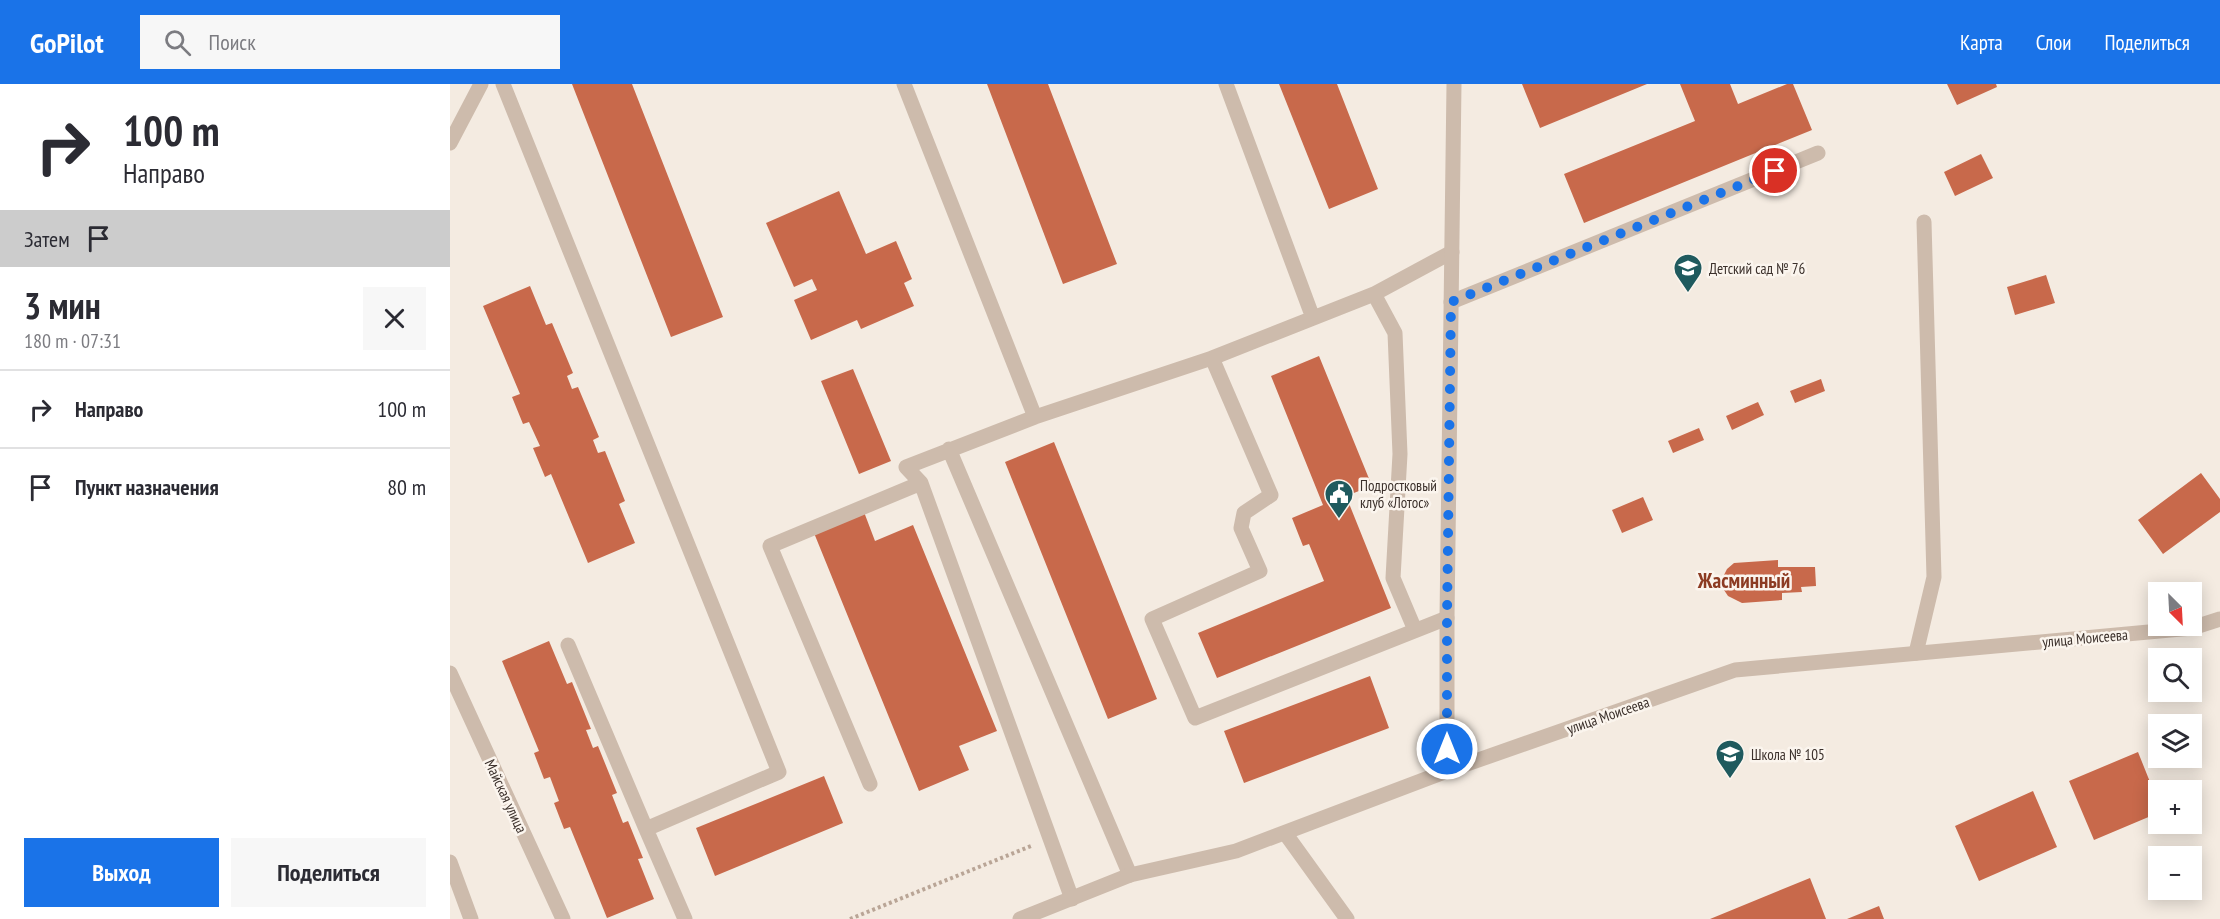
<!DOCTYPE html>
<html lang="ru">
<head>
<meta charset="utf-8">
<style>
  body { margin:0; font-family:"PT Sans Narrow",sans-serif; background:#f7f7f7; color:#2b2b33; height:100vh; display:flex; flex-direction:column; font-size:22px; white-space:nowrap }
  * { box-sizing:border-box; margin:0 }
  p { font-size:20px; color:#7c7c81 }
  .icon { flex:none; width:33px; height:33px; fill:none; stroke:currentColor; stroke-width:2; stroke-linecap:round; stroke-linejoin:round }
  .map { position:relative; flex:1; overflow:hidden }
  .details { display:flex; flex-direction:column; background:#fff; width:450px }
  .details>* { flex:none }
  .hud { background:#fff; color:#2b2b33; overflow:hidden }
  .needle { width:39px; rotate:156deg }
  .fabs { position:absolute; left:1698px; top:498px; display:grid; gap:12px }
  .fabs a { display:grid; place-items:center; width:54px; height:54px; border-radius:0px; background:#fff; box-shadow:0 3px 15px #0003; font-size:30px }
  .pin { position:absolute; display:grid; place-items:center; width:51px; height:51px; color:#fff; margin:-26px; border:3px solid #fff; border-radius:50%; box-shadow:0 2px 6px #0007 }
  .me { position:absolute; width:66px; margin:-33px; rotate:0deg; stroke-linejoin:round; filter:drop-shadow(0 0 4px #0008) }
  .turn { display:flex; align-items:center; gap:21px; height:126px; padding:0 24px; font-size:27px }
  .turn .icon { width:78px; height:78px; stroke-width:2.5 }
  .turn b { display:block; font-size:42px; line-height:51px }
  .then { display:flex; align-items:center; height:57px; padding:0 24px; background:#0003; gap:12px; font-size:22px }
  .round { display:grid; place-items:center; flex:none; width:63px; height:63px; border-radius:0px; background:#f7f7f7 }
  .summary { display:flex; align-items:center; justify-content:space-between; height:102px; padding:0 24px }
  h1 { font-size:36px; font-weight:600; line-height:45px }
  .cta { display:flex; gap:12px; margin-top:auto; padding:12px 24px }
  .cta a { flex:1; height:69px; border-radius:0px; background:#1a73e8; color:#fff; font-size:24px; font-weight:600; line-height:69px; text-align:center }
  .cta a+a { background:#f7f7f7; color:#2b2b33 }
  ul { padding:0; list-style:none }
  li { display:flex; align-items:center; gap:18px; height:78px; padding:0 24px; border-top:2px solid #e1e1e2 }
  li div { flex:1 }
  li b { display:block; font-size:22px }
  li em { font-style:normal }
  header { display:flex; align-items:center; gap:36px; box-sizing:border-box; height:84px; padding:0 30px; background:#1a73e8; color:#fff }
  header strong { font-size:28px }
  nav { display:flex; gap:33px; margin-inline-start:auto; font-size:21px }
  .search { width:420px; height:54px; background:#f7f7f7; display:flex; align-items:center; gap:15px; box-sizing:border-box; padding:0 21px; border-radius:0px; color:#7c7c81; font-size:22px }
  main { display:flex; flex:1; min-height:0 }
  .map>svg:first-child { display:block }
  .building { fill:#c8694b }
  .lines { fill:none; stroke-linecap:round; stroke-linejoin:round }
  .path { stroke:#b9a596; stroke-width:4; stroke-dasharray:3 3; stroke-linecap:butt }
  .service { stroke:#cdbbac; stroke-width:15 }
  .minor { stroke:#cdbbac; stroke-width:15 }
  .route { stroke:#1a73e8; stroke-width:10; stroke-dasharray:0 18 }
  .labels { text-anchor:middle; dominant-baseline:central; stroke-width:5; stroke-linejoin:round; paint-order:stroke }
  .poi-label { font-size:15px; fill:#3b302b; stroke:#fbf5ee; text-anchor:start }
  .street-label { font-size:15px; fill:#3b302b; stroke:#fbf5ee }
  .district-label { font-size:21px; font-weight:bold; fill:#8c3b22; stroke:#fbf5ee }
</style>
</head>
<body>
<header>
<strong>GoPilot</strong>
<div class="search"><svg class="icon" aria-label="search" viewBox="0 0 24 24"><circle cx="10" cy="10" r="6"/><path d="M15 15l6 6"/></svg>Поиск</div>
<nav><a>Карта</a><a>Слои</a><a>Поделиться</a></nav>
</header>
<main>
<section class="details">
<div class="hud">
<div class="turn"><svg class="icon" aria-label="right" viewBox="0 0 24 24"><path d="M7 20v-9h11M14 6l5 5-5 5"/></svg><div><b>100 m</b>Направо</div></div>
<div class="then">Затем<svg class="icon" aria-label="arrive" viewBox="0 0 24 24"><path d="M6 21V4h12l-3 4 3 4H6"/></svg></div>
</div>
<div class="summary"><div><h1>3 мин</h1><p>180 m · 07:31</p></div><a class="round"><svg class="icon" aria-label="close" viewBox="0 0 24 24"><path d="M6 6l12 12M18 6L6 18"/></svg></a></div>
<ul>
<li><svg class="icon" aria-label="right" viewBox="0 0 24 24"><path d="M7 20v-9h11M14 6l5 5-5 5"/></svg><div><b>Направо</b></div><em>100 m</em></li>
<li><svg class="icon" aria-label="arrive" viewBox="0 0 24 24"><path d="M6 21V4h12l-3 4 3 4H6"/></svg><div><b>Пункт назначения</b></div><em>80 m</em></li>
</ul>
<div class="cta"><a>Выход</a><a>Поделиться</a></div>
</section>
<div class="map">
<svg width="1770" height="835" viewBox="0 0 1770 835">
  <rect width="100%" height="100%" fill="#f4ebe1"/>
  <path class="building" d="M122,0h60l91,233 -52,20z
    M537,0h61l69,180 -54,20z
    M829,0h58l41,105 -49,20z
    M1072,0h125l-107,44z
    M1230,0h50l8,20 49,-20h6l19,46 -228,93 -20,-49 131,-53z
    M1497,0h49l1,3 -40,18z
    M1531,70l12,24 -38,18 -11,-24z
    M389,107l27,63 30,-13 16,38 -8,4 10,23 -53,23 -4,-9 -46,20 -17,-40 23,-10 -5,-11 -18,8 -28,-64z
    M1596,191l9,28 -40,12 -8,-28z
    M80,202l16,39 6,-2 21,50 -6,3 5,13 6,-2 21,50 -6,3 5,13 7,-2 20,50 -6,3 16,39 -47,20 -37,-89 -6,3 -12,-29 7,-2 -11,-24 -6,2 -11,-27 8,-3 -37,-88z
    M869,272l53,130 -26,10 45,112 -174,70 -19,-45 126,-52 -15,-37 -6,2 -11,-28 31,-13 -52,-129z
    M403,285l38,92 -32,13 -38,-93z
    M1371,295l4,12 -30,12 -5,-12z
    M1308,318l6,13 -32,15 -6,-14z
    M1249,344l5,12 -31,13 -5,-12z
    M604,358l103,257 -49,20 -103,-257z
    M1751,389l19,26v13l-57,42 -25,-34z
    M1193,413l10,23 -31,13 -10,-23z
    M414,428l11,29 38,-16 84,206 -38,15 10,24 -50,21 -105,-258z
    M1328,476v7h37l1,19 -15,1 1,5 -20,1v7l-40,3 -14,-7 -6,-9 1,-10 4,-8 7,-6z
    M99,557l18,43 5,-2 19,47 -5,1 7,18 5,-2 19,47 -5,2 11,28 5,-2 15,37 -5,1 16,40 -47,19 -37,-91 -6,2 -10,-26 5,-2 -9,-24 -6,2 -10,-26 5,-2 -37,-90z
    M920,592l19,52 -145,55 -20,-52z
    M1688,668l20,50v11l-64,27 -25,-59z
    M374,692l19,47 -128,53 -19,-48z
    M1583,707l24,56 -78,34 -24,-55z
    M1360,794l16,41h-116z
    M1429,822l5,13h-37z"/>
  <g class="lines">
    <path class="path" d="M400,835l181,-73"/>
    <path class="service" d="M53,0l276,688 -133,57 -78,-184
      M454,0l131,333 177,-59 162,-64 78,-42
      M776,0l87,234
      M924,210l21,39 5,121 -7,124 22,52
      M1001,218l367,-149
      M762,274l59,137 -27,18 -3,15 19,43 -108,48 43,99 252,-100
      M585,333l-129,50 15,16 151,416
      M499,365l181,426
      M1466,569l18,-76 -10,-355
      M420,700l-100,-238 151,-63
      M196,745l39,90
      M0,778l21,57"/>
    <path class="minor" d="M0,59l31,-59
      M0,589l113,246
      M997,687v-153l7,-534
      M835,749l62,86
      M570,835l110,-44 106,-24 211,-80 288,-101 457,-42 28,-9"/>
  </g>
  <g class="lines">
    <path class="route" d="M997,665v-131l4,-316 324,-131"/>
  </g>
  <defs>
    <g id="school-pin" transform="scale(1.5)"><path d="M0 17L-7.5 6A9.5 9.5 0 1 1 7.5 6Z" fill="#1f5a5e" stroke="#fbf5ee"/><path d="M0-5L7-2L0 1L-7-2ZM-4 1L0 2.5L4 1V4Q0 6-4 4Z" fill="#fff"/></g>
    <g id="civic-pin" transform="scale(1.5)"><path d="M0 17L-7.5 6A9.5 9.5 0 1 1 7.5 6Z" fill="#1f5a5e" stroke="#fbf5ee"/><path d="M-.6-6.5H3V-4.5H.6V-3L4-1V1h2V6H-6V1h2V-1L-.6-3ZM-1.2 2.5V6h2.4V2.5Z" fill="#fff"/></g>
  </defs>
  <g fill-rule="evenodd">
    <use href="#school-pin" x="1238" y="184"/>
    <use href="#civic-pin" x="889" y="410"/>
    <use href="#school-pin" x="1280" y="670"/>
  </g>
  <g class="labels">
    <g class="poi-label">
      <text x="1259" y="184">Детский сад № 76</text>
      <text x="910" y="401">Подростковый<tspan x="910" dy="17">клуб «Лотос»</tspan></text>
      <text x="1301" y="670">Школа № 105</text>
    </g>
    <g class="street-label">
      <text transform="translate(1635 554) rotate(-5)">улица Моисеева</text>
      <text transform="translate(1158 631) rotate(-19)">улица Моисеева</text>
      <text transform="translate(56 712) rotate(65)">Майская улица</text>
    </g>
    <g class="district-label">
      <text x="1294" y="496">Жасминный</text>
    </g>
  </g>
</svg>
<div class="fabs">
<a><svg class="needle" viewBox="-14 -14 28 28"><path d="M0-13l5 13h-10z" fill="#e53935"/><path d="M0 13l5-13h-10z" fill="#7c7c81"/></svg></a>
<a><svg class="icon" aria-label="search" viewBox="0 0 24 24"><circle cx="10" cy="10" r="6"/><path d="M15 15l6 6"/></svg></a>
<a><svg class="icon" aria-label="layers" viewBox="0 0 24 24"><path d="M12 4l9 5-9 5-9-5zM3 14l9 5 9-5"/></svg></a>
<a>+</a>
<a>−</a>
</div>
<div class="pin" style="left:1325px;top:87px;background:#d93025"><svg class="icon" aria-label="arrive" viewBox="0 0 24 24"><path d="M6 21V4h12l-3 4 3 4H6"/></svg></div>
<svg class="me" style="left:997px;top:665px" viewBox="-20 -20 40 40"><circle r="17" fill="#1a73e8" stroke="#fff" stroke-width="3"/><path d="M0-11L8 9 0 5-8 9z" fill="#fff"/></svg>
</div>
</main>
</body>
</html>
